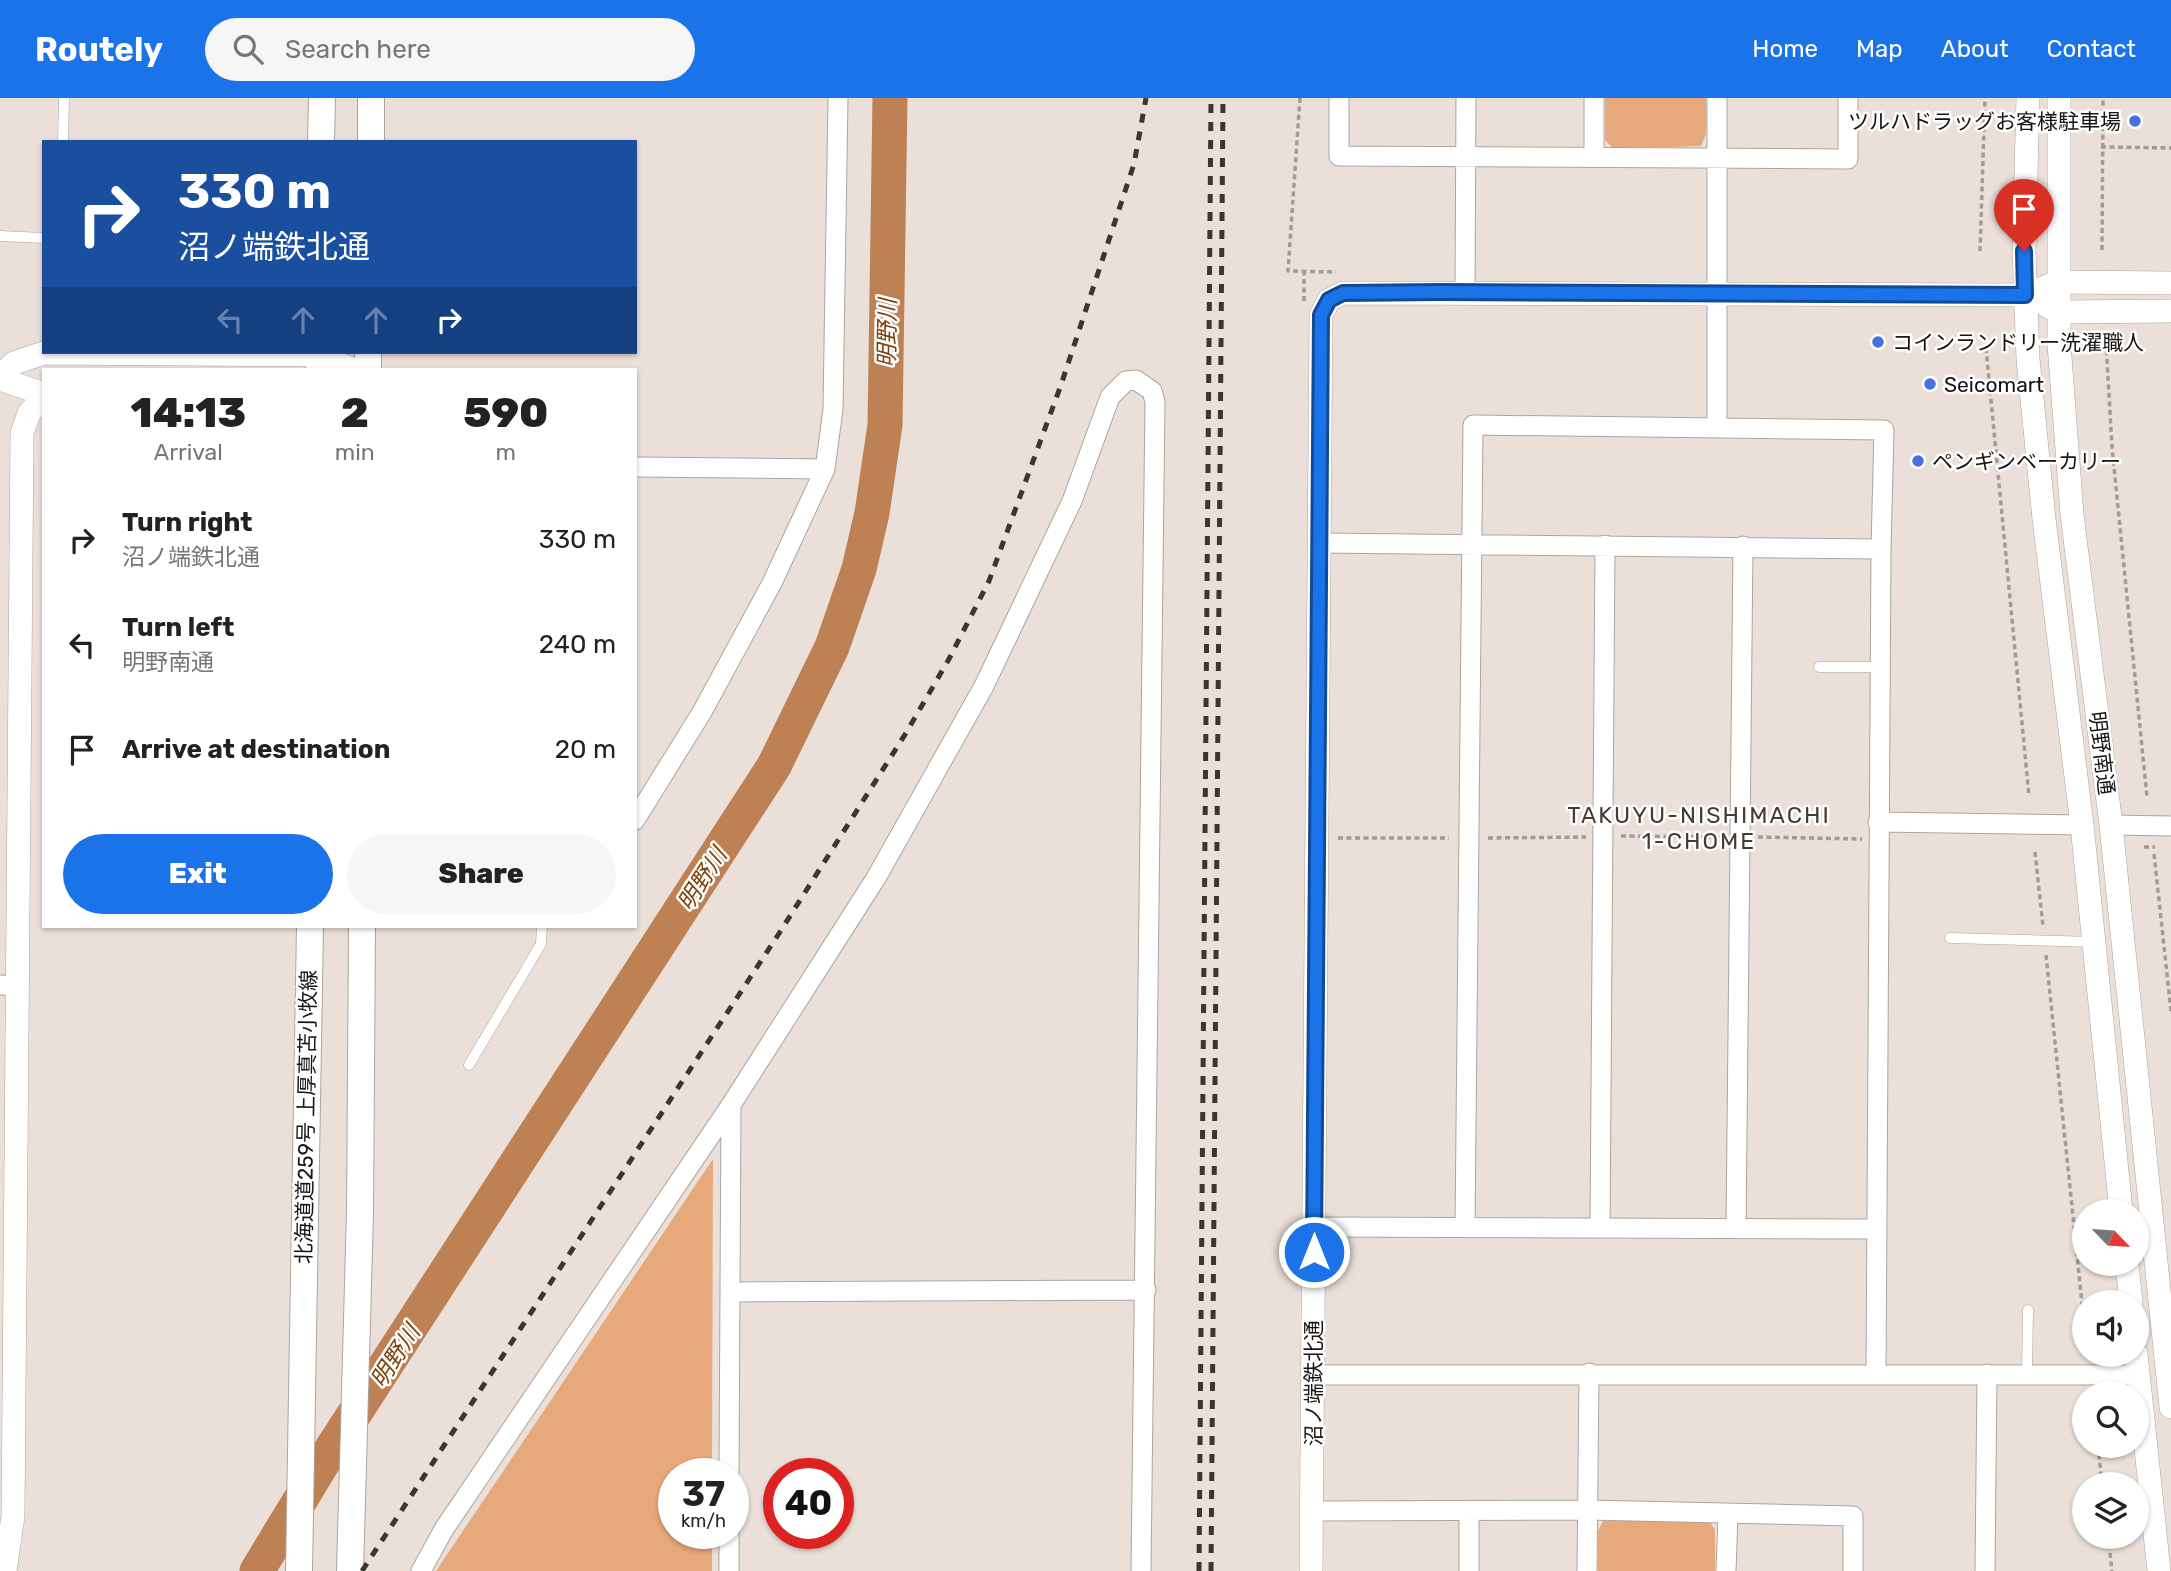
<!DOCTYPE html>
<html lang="en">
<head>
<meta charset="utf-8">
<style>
  body { margin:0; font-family:Rubik,"Noto Sans JP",sans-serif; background:#f6f6f6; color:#222; height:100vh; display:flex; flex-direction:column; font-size:26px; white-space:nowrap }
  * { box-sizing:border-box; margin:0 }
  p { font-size:23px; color:#767676 }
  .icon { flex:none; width:38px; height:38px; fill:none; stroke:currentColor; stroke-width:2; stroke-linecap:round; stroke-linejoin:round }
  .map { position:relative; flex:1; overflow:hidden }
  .panel { position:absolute; left:42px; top:270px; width:595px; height:560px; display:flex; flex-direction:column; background:#fff; border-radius:0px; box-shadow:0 2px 5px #0004 }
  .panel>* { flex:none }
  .hud { position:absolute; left:42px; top:42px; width:595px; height:214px; border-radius:0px; box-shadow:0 2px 5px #0004; background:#1a4fa0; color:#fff; overflow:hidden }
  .needle { width:46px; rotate:115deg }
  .buttons { position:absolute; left:2072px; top:1101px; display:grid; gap:14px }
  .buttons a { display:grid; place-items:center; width:77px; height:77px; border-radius:50%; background:#fff; box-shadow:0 2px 5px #0004; font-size:35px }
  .speed { position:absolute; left:658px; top:1360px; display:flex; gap:14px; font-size:35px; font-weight:700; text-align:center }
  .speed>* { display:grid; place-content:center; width:91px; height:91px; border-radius:50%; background:#fff; box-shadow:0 2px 5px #0004; line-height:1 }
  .speed small { font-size:18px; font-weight:400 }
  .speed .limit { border:10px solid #d22; background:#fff; color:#111 }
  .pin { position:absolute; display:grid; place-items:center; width:60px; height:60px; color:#fff; margin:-72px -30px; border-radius:50% 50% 50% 0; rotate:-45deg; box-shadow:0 0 7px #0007 }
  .pin .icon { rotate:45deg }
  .me { position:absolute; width:77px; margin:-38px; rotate:0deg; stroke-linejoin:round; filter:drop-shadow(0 0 5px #0008) }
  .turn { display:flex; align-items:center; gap:24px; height:147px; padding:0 21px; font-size:32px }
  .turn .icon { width:91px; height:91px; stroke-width:2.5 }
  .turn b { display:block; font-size:49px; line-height:60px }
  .lanes { display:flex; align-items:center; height:66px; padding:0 21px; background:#0003; justify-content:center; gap:35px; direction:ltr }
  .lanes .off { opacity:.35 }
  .eta { display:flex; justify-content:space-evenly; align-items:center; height:119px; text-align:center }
  .eta b { font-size:42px; font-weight:800; line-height:49px }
  .cta { display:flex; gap:14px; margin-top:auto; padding:14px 21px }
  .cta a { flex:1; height:80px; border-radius:42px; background:#1a73e8; color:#fff; font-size:28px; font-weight:800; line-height:80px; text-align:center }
  .cta a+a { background:#f6f6f6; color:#222 }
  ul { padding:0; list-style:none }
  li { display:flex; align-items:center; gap:21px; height:105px; padding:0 21px }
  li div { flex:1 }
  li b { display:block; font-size:26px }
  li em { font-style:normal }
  header { display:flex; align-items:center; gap:42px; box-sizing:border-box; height:98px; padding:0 35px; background:#1a73e8; color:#fff }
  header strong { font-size:33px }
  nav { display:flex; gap:38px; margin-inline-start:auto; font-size:24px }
  .search { width:490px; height:63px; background:#f6f6f6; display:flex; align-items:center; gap:18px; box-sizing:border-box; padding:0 24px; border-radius:38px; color:#767676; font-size:26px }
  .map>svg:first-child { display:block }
  .green { fill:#e7a87b }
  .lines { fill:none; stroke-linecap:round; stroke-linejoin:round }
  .river { stroke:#be8154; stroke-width:35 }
  .service-casing { stroke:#aea49d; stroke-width:11 }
  .minor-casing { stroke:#aea49d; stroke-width:21 }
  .tertiary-casing { stroke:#aea49d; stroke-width:24 }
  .secondary-casing { stroke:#aea49d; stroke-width:28 }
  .path { stroke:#a49b96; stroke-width:3.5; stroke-dasharray:5 3.5; stroke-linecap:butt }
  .service { stroke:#fff; stroke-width:10 }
  .minor { stroke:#fff; stroke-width:19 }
  .tertiary { stroke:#fff; stroke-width:23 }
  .secondary { stroke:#fff; stroke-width:26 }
  .rail { stroke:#3a3632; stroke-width:5; stroke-dasharray:9 9; stroke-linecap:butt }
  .route-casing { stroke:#114b97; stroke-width:18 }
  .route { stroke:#1a73e8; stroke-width:12 }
  .poi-dot { fill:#4770e2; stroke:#fff; stroke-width:2.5 }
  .labels { text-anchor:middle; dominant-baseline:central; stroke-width:5; stroke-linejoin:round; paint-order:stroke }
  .poi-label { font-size:21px; fill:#171411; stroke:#fff; text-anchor:start }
  .street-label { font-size:21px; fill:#171411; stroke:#fff }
  .water-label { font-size:23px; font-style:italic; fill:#7d410b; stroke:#fff }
  .neighbourhood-label { font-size:23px; letter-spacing:2px; fill:#453c36; stroke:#fff }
</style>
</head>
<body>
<header>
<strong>Routely</strong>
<div class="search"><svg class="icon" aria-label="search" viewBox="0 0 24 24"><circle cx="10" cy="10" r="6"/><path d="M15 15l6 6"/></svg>Search here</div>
<nav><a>Home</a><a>Map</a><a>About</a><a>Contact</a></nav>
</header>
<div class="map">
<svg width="2171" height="1473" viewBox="0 0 2171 1473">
  <rect width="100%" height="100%" fill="#ebe0d9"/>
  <path class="green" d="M1605,0h101v36l-5,12 -87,3 -9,-9z
    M713,1061l-1,314 -38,1v59h38v38h-276z
    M1604,1421l105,1 6,10v41h-117v-40z"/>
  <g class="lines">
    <path class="river" d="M257,1473l68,-112 449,-693 58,-119 27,-78 13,-56 13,-88 5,-327"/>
    <g class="service-casing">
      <path id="service" d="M63,44l1,-44
        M0,138l44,2
        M1819,569h61
        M1950,840l143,4
        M469,967l72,-121 1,-18
        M2027,1276l1,-64"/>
    </g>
    <g class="minor-casing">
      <path id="minor" d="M1339,0v58l509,3v-61
        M1594,0v59
        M1465,194l1,-194
        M1717,329v-329
        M635,369l190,2
        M1321,445l560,6
        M635,722l67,-108 70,-129 53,-114 8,-60 5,-311
        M1878,724l204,3
        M2111,727l60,1
        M0,887l18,1
        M1314,1129l562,2
        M1465,1130l8,-803 411,5 -3,119 -5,825
        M1600,1130l5,-683
        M1736,1131l7,-683
        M730,1194l416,-2
        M1314,1277h825
        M729,1376l2,-369
        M1312,1413l276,-1 265,6v55
        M421,1473l23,-42 287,-424 145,-227 108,-192 88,-185 38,-104 16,-16 10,-1 16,11 3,11 -14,1169
        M729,1473v-38
        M1469,1473v-60
        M1587,1473l2,-198
        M1726,1473l2,-57
        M1985,1473l2,-197"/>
    </g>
    <g class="tertiary-casing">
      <path id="tertiary" d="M2028,0l-4,153 4,108 16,160 38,306 39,386
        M2059,0v246l13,171 39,310 60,582
        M2047,208l11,6 113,-1
        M0,278l14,-13 30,-10 275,2 33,14
        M0,281l44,15
        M2127,1166l4,38
        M2136,1256l23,217
        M5,1473l8,-55 9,-1083 7,-20 15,-15
        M1311,1473l10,-1256 8,-15 14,-7 682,2 33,-13 113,1"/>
    </g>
    <g class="secondary-casing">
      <path id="secondary" d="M321,44l1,-44
        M371,44v-44
        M319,254v17
        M368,271v-17
        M299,1473l11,-645
        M350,1473l10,-358 2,-287"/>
    </g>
    <path class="path" d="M1300,0l-12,173 48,1
      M2101,49l70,1
      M2102,152l1,-152
      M1980,153l5,-153
      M1304,203v-30
      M2106,244l6,105 35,350
      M1986,250l43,448
      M1621,738l101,1
      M1758,739l104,2
      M1338,740h111
      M1488,740l98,-1
      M2144,749h11
      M2035,754l8,74
      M2154,756l17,157
      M2046,857l38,368
      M2098,1348l4,38
      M2108,1438l4,35"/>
    <use href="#service" class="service"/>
    <use href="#minor" class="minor"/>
    <use href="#tertiary" class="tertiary"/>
    <use href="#secondary" class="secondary"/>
    <path class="rail" d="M362,1473l416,-636 128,-202 43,-74 40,-78 72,-196 73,-221 12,-66
      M1199,1473l12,-1473
      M1211,1473l12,-1473"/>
  </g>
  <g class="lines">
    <g class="route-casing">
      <path id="route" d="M1314,1154l7,-937 8,-15 14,-7 97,-1 585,3 -1,-44"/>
    </g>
    <use href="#route" class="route"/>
  </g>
  <g class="poi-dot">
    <circle cx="2135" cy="23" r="7"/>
    <circle cx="1878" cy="244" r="7"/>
    <circle cx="1930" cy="286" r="7"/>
    <circle cx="1918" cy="363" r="7"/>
  </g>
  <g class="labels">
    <g class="poi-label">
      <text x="2121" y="23" text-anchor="end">ツルハドラッグお客様駐車場</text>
      <text x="1892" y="244">コインランドリー洗濯職人</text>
      <text x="1944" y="286">Seicomart</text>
      <text x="1932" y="363">ペンギンベーカリー</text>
    </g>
    <g class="street-label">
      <text transform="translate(2102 655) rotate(83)">明野南通</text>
      <text transform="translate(306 1019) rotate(-89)">北海道道259号 上厚真苫小牧線</text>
      <text transform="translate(1313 1285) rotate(-90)">沼ノ端鉄北通</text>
    </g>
    <g class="water-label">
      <text transform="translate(887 235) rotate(-89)">明野川</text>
      <text transform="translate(702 781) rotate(-57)">明野川</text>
      <text transform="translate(395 1258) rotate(-57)">明野川</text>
    </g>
    <g class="neighbourhood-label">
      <text x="1699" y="717">TAKUYU-NISHIMACHI<tspan x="1699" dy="26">1-CHOME</tspan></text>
    </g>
  </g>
</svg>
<div class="buttons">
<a><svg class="needle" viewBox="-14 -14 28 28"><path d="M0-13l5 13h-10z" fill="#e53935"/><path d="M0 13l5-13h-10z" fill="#767676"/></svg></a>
<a><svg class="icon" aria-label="sound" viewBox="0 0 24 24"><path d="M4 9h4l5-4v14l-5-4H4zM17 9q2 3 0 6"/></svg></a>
<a><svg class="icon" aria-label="search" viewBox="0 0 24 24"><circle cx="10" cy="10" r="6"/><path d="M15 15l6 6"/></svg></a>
<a><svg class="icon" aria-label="layers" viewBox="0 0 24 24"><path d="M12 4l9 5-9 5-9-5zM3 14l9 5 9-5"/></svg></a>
</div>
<div class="speed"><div>37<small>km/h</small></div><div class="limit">40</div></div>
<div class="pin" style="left:2024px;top:153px;background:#d93025"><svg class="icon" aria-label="arrive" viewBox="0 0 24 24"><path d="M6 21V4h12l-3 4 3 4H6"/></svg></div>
<svg class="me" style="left:1314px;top:1154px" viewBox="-20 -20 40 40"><circle r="17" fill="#1a73e8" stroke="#fff" stroke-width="3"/><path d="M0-11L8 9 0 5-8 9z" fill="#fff"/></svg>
<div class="hud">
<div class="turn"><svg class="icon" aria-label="right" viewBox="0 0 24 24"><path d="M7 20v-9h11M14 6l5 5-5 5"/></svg><div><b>330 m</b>沼ノ端鉄北通</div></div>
<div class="lanes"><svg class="icon off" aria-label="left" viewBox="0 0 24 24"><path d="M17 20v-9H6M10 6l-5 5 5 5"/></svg><svg class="icon off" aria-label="ahead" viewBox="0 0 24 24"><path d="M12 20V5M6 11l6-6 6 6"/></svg><svg class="icon off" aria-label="ahead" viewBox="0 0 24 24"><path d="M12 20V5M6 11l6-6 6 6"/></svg><svg class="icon" aria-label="right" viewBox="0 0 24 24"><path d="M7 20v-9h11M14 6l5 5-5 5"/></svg></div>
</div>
<section class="panel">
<div class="eta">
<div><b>14:13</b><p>Arrival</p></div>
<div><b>2</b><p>min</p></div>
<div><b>590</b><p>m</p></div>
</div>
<ul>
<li><svg class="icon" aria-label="right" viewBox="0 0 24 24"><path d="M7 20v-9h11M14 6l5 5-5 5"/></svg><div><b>Turn right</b><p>沼ノ端鉄北通</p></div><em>330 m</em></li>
<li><svg class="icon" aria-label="left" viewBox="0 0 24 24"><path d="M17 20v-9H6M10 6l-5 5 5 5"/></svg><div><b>Turn left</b><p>明野南通</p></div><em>240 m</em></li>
<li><svg class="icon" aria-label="arrive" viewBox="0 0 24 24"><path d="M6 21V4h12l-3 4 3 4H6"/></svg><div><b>Arrive at destination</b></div><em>20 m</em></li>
</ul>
<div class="cta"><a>Exit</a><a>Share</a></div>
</section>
</div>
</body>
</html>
